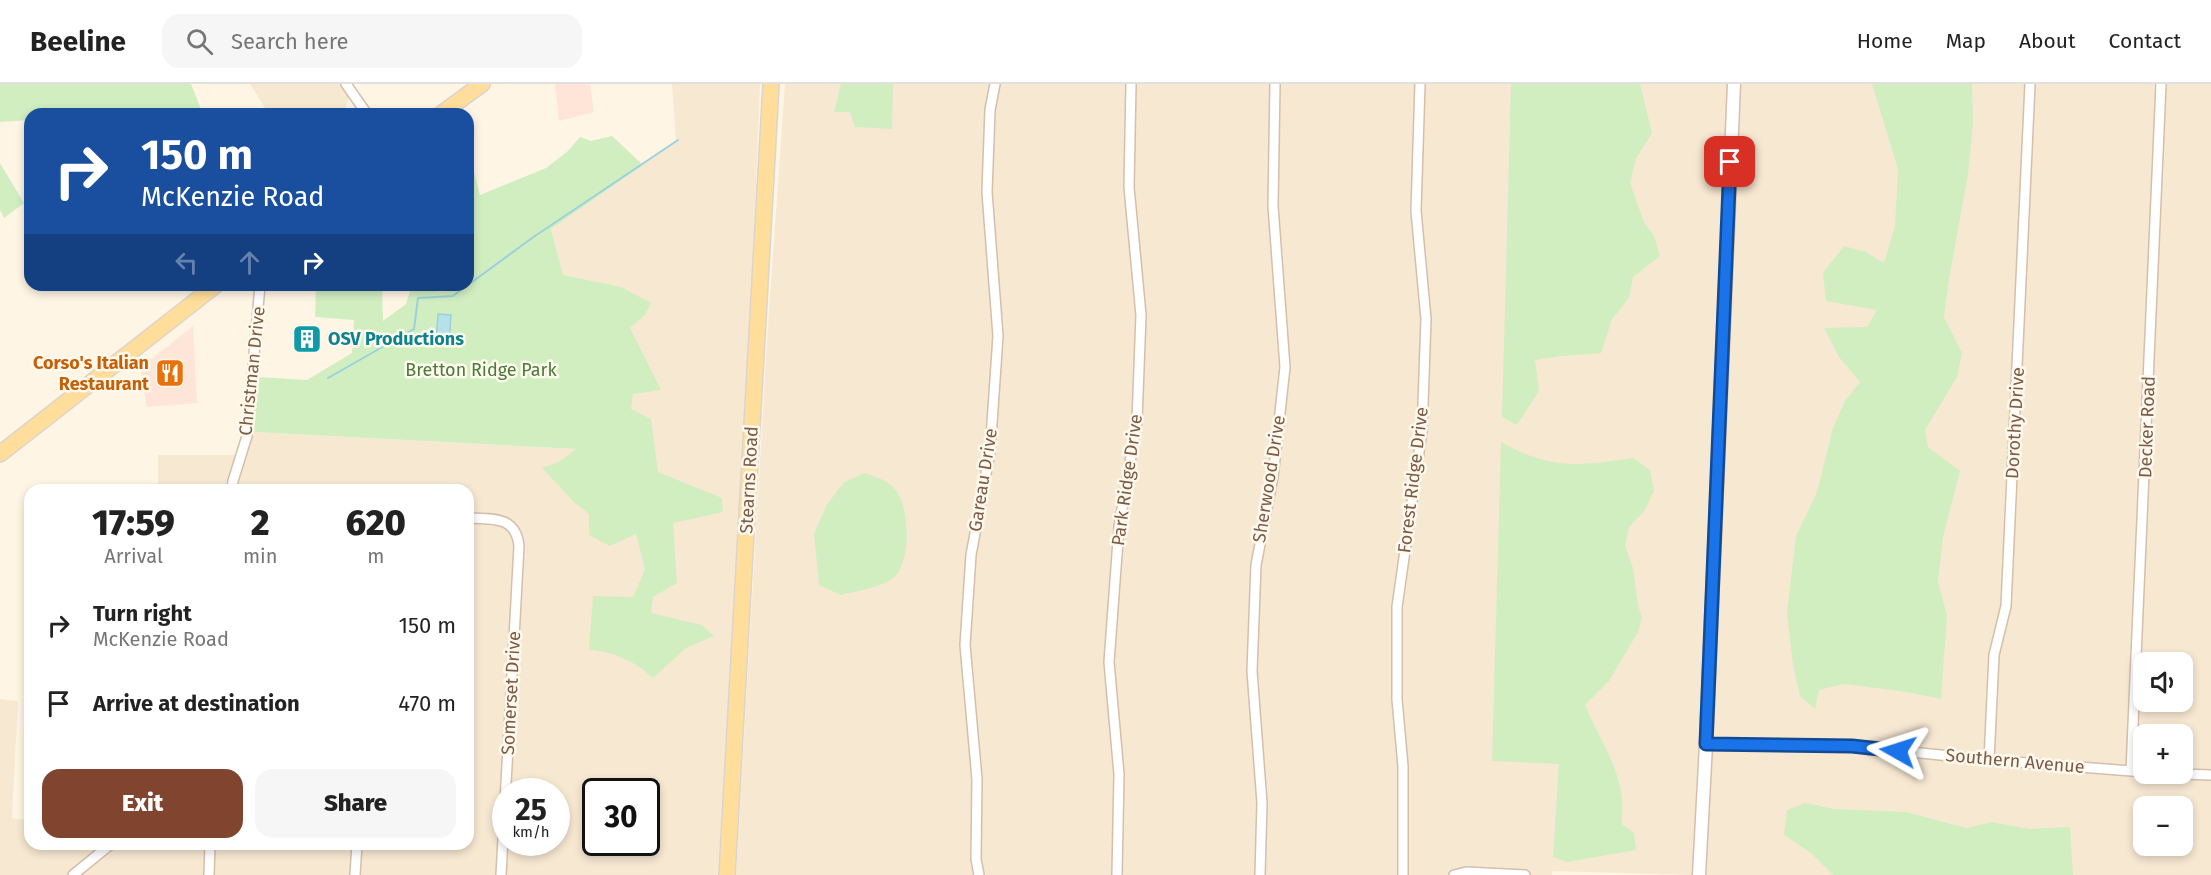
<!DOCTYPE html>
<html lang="en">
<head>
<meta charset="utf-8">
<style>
  body { margin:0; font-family:"Fira Sans",sans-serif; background:#f6f6f6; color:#222; height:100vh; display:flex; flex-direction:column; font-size:22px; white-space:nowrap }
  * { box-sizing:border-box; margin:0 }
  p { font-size:20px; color:#767676 }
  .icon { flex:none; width:33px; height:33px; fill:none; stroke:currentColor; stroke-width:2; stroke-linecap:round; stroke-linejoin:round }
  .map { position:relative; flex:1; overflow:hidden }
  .drawer { position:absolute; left:24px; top:400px; width:450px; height:366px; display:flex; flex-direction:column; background:#fff; border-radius:18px; box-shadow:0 3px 9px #0003 }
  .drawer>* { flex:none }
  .guide { position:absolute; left:24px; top:24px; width:450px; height:183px; border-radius:18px; box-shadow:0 3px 9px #0003; background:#1a4fa0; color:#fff; overflow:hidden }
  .fabs { position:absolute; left:2133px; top:568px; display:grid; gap:12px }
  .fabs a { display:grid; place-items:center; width:60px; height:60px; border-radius:12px; background:#fff; box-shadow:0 3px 9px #0003; font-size:30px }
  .speed { position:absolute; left:492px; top:694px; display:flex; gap:12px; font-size:30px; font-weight:700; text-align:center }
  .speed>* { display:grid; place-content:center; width:78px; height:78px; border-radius:50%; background:#fff; box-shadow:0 3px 9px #0003; line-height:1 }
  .speed small { font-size:15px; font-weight:400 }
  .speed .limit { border:3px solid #111; border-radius:9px; background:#fff; color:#111 }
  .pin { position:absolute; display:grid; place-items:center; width:51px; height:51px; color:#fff; margin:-26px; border-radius:12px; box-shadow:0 3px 9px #0006 }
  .me { position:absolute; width:66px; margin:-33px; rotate:276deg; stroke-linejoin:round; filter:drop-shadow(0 0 4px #0008) }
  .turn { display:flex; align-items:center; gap:21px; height:126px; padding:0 18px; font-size:27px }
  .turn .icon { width:78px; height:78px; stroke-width:2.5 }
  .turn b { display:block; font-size:42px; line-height:51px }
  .lanes { display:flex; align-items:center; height:57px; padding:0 18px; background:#0003; justify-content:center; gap:30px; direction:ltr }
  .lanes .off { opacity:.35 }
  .eta { display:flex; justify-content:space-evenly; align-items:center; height:102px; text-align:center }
  .eta b { font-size:36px; font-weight:800; line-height:42px }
  .button { display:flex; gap:12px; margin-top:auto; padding:12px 18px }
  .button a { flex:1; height:69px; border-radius:18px; background:#80442f; color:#fff; font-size:24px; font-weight:800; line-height:69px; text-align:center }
  .button a+a { background:#f6f6f6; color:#222 }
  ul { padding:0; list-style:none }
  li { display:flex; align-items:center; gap:18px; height:78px; padding:0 18px }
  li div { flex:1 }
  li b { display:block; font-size:22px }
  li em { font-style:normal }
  header { display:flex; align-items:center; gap:36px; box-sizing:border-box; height:84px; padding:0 30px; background:#fff; border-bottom:2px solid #e0e0e0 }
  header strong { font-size:28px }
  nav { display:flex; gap:33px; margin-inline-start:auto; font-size:21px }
  .search { width:420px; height:54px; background:#f6f6f6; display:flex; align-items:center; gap:15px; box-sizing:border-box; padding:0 21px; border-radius:18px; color:#767676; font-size:22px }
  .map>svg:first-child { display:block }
  .residential { fill:#f7e8d2; fill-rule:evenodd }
  .commercial { fill:#ffe5d8 }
  .green { fill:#d1eec1 }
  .water { fill:#b7e1ea; stroke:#9cd0dd; stroke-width:1.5 }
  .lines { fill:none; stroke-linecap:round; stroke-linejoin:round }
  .stream { stroke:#9cd0dd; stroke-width:2 }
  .minor-casing { stroke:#d4bfac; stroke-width:12 }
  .tertiary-casing { stroke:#d4bfac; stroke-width:15 }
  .primary-casing { stroke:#dcd4cf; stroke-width:18 }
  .minor { stroke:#fff; stroke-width:9 }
  .tertiary { stroke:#fff; stroke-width:12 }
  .primary { stroke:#ffde9b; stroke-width:15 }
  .route-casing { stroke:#114b97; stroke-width:15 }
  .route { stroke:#1a73e8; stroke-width:10 }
  .labels { text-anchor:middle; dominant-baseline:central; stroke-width:5; stroke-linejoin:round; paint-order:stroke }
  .culture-label { font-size:18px; font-weight:bold; fill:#0d838f; stroke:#fff9ed; text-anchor:start }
  .food-label { font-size:18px; font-weight:bold; fill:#c56008; stroke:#fff9ed; text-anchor:end }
  .park-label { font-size:18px; fill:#4b7b3b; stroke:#fff9ed }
  .street-label { font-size:18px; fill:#7a5b47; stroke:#fff9ed }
</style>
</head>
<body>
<header>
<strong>Beeline</strong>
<div class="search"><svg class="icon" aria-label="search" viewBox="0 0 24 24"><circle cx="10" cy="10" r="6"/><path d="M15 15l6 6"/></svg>Search here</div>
<nav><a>Home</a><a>Map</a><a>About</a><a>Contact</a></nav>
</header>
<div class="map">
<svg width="2211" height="791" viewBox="0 0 2211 791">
  <rect width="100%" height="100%" fill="#fef5e4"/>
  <path class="residential" d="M250,0h104l-9,25 -8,5h-68z
    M672,0h88l-9,225 -33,566h-718v-176l18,2 -6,117 10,2 8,-6v30h438v-354h-310v-35h89l5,-23 340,18 -29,-175 -12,-47 125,-86zM506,708h50v51h-50zM596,708h50v51h-50z
    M785,0h943l-33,785 -2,6 -141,-4v4h-816l31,-535z
    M1737,0h474v791h-508zM2144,579h38v39h-38zM2144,651h38v39h-38zM2144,723h38v39h-38z"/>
  <path class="commercial" d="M555,0h35l4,28 -35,9z
    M193,242l4,77 -50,4 -7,-39z"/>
  <path class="green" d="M0,0h191l12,30h-173v6l-30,2z
    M841,0h52l-1,45 -37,-2 -5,-15h-16z
    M1511,0h129l12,49 -16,26 -6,24 14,39 10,14 6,20 -27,21 -4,21 -17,21 -11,34 -39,3 -27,4 4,31 -22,34 -15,-8z
    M1872,0h100l1,39 -5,51 -19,105 -5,38 18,36 -5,24 -32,53 3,17 32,24 -17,66 -5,45 9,34 -6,83 -34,-7 -63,-8 -25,6 -4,19 -15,-13 -7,-31 -6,-52 9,-77 21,-44 16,-64 12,-27 15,-19 -21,-25 -15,-29 43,-1 10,-17 -51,-9 -3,-28 21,-27 22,6 18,11 11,-37 3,-57z
    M612,52l31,29 -92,64 12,46 58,12 30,16 -6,12 -15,13 31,62 -28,4 -2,15 20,10 7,53 64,26 1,14 -50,11 4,60 -24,14 -2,16 51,12 12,11 -28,12 -33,30c-17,-16 -40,-27 -64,-28l4,-54 40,1 12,-28 -9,-35 -26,12 -21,-11v-21l-13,-10 -34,-36 17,-6 17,-13 -324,-17 5,-55 50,3 45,-27 2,-33 -39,-3 1,-32h66l1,36 23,-17 6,-19h56v-125l4,4 8,31 66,-27 22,-17 12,-14 11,4z
    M0,79l24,40 -20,15 -4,-8z
    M1501,358c50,28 77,24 132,16l17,12 4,21 -9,19 -16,17 -4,19 8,22 5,38 4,11 -4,15 -29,49 -24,24c12,29 30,55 36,86 2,11 1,22 1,33l12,9 2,17 -69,12 -14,-5 6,-93 -67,-3z
    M865,389c10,4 22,7 29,15 16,18 17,67 3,86 -9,13 -42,17 -56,21l-22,-10 -5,-51 12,-28 18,-24z
    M1805,719l29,6 72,3 60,16 26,-6 37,7 41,-2 3,48h-240l-22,-22 -27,-18 3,-25z"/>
  <path class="water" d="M438,230l13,1 -2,29 -13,-1z"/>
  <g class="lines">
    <path class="stream" d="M468,201l64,-47 146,-98
      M328,294l86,-49 4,-31 35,-2 14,-11"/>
    <g class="minor-casing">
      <path id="minor" d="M346,0l21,30
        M232,406l1,-9 14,-45 13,-151
        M468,434c25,1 48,-2 51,28l-18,329
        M1706,661l146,1 137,14 155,12
        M1989,676l5,-105 12,-49 24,-522
        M2131,687l30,-687
        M2182,690l29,1
        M73,791l38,-31
        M209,791l1,-31
        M355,791l2,-31
        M979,791l-3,-16 1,-80 -12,-134 6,-90 19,-103 8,-116 -11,-144 3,-82 5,-26
        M1117,791l2,-101 -10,-112 10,-135 18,-106 4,-106 -12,-128 2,-103
        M1260,791l2,-72 -10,-132 4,-106 17,-88 12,-110 -12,-161 2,-122
        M1403,791v-109l-6,-67v-92l25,-176 4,-112 -10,-108 4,-127
        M1454,791l12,-3 59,3"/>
    </g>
    <g class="tertiary-casing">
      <path id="tertiary" d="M1699,791l7,-130 28,-661"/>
    </g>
    <g class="primary-casing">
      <path id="primary" d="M441,30l41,-30
        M0,370l216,-169
        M727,791l44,-791"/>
    </g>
    <use href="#minor" class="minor"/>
    <use href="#tertiary" class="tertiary"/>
    <use href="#primary" class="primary"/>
  </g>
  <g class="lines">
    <g class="route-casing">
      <path id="route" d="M1730,78l-24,582 146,2 46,5"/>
    </g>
    <use href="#route" class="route"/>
  </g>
  <defs>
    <g id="building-square" transform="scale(1.5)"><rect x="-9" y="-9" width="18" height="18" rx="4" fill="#0f9aa8" stroke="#fff9ed"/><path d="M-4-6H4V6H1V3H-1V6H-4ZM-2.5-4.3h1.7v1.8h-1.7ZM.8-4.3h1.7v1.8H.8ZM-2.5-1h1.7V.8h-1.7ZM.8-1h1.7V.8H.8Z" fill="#fff"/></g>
    <g id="restaurant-square" transform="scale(1.5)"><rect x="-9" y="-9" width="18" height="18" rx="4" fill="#e8710a" stroke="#fff9ed"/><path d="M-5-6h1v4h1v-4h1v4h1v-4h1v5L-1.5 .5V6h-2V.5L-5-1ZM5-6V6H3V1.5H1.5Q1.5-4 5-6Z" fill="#fff"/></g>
  </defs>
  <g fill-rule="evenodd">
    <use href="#building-square" x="307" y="255"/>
    <use href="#restaurant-square" x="170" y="289"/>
  </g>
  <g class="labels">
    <g class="culture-label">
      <text x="328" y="255">OSV Productions</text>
    </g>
    <g class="food-label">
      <text x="149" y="279">Corso's Italian<tspan x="149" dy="21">Restaurant</tspan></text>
    </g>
    <g class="park-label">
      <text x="481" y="286">Bretton Ridge Park</text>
    </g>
    <g class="street-label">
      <text transform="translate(252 287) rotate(-84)">Christman Drive</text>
      <text transform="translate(2015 339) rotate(-87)">Dorothy Drive</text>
      <text transform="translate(2147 343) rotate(-88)">Decker Road</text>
      <text transform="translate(1269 395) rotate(-81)">Sherwood Drive</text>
      <text transform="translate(749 396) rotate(-87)">Stearns Road</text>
      <text transform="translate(983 396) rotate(-81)">Gareau Drive</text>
      <text transform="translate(1127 396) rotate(-82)">Park Ridge Drive</text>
      <text transform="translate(1413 396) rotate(-83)">Forest Ridge Drive</text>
      <text transform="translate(511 609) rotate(-87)">Somerset Drive</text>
      <text transform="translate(2015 677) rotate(5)">Southern Avenue</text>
    </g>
  </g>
</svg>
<div class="fabs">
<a><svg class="icon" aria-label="sound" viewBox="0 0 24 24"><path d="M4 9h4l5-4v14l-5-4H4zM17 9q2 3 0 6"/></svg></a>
<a>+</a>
<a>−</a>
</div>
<div class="speed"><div>25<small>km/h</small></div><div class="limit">30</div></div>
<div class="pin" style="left:1730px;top:78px;background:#d93025"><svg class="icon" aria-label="arrive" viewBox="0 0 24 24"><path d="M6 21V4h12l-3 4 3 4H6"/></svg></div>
<svg class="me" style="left:1898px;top:667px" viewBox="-20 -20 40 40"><path d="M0-17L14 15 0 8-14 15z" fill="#1a73e8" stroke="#fff" stroke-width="4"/></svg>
<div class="guide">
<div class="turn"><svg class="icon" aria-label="right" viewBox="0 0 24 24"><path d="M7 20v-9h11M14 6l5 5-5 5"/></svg><div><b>150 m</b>McKenzie Road</div></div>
<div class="lanes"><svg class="icon off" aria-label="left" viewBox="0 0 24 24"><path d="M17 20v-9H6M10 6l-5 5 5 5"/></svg><svg class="icon off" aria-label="ahead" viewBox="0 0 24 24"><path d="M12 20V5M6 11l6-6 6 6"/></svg><svg class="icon" aria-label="right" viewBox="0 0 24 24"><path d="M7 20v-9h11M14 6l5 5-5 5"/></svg></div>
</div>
<section class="drawer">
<div class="eta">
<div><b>17:59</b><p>Arrival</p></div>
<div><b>2</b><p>min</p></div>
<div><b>620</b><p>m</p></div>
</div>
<ul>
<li><svg class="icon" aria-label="right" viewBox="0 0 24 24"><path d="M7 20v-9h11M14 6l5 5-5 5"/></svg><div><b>Turn right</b><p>McKenzie Road</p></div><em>150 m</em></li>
<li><svg class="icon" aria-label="arrive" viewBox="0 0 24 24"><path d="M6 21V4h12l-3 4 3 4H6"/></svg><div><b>Arrive at destination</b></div><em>470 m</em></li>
</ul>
<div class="button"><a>Exit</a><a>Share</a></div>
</section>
</div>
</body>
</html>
